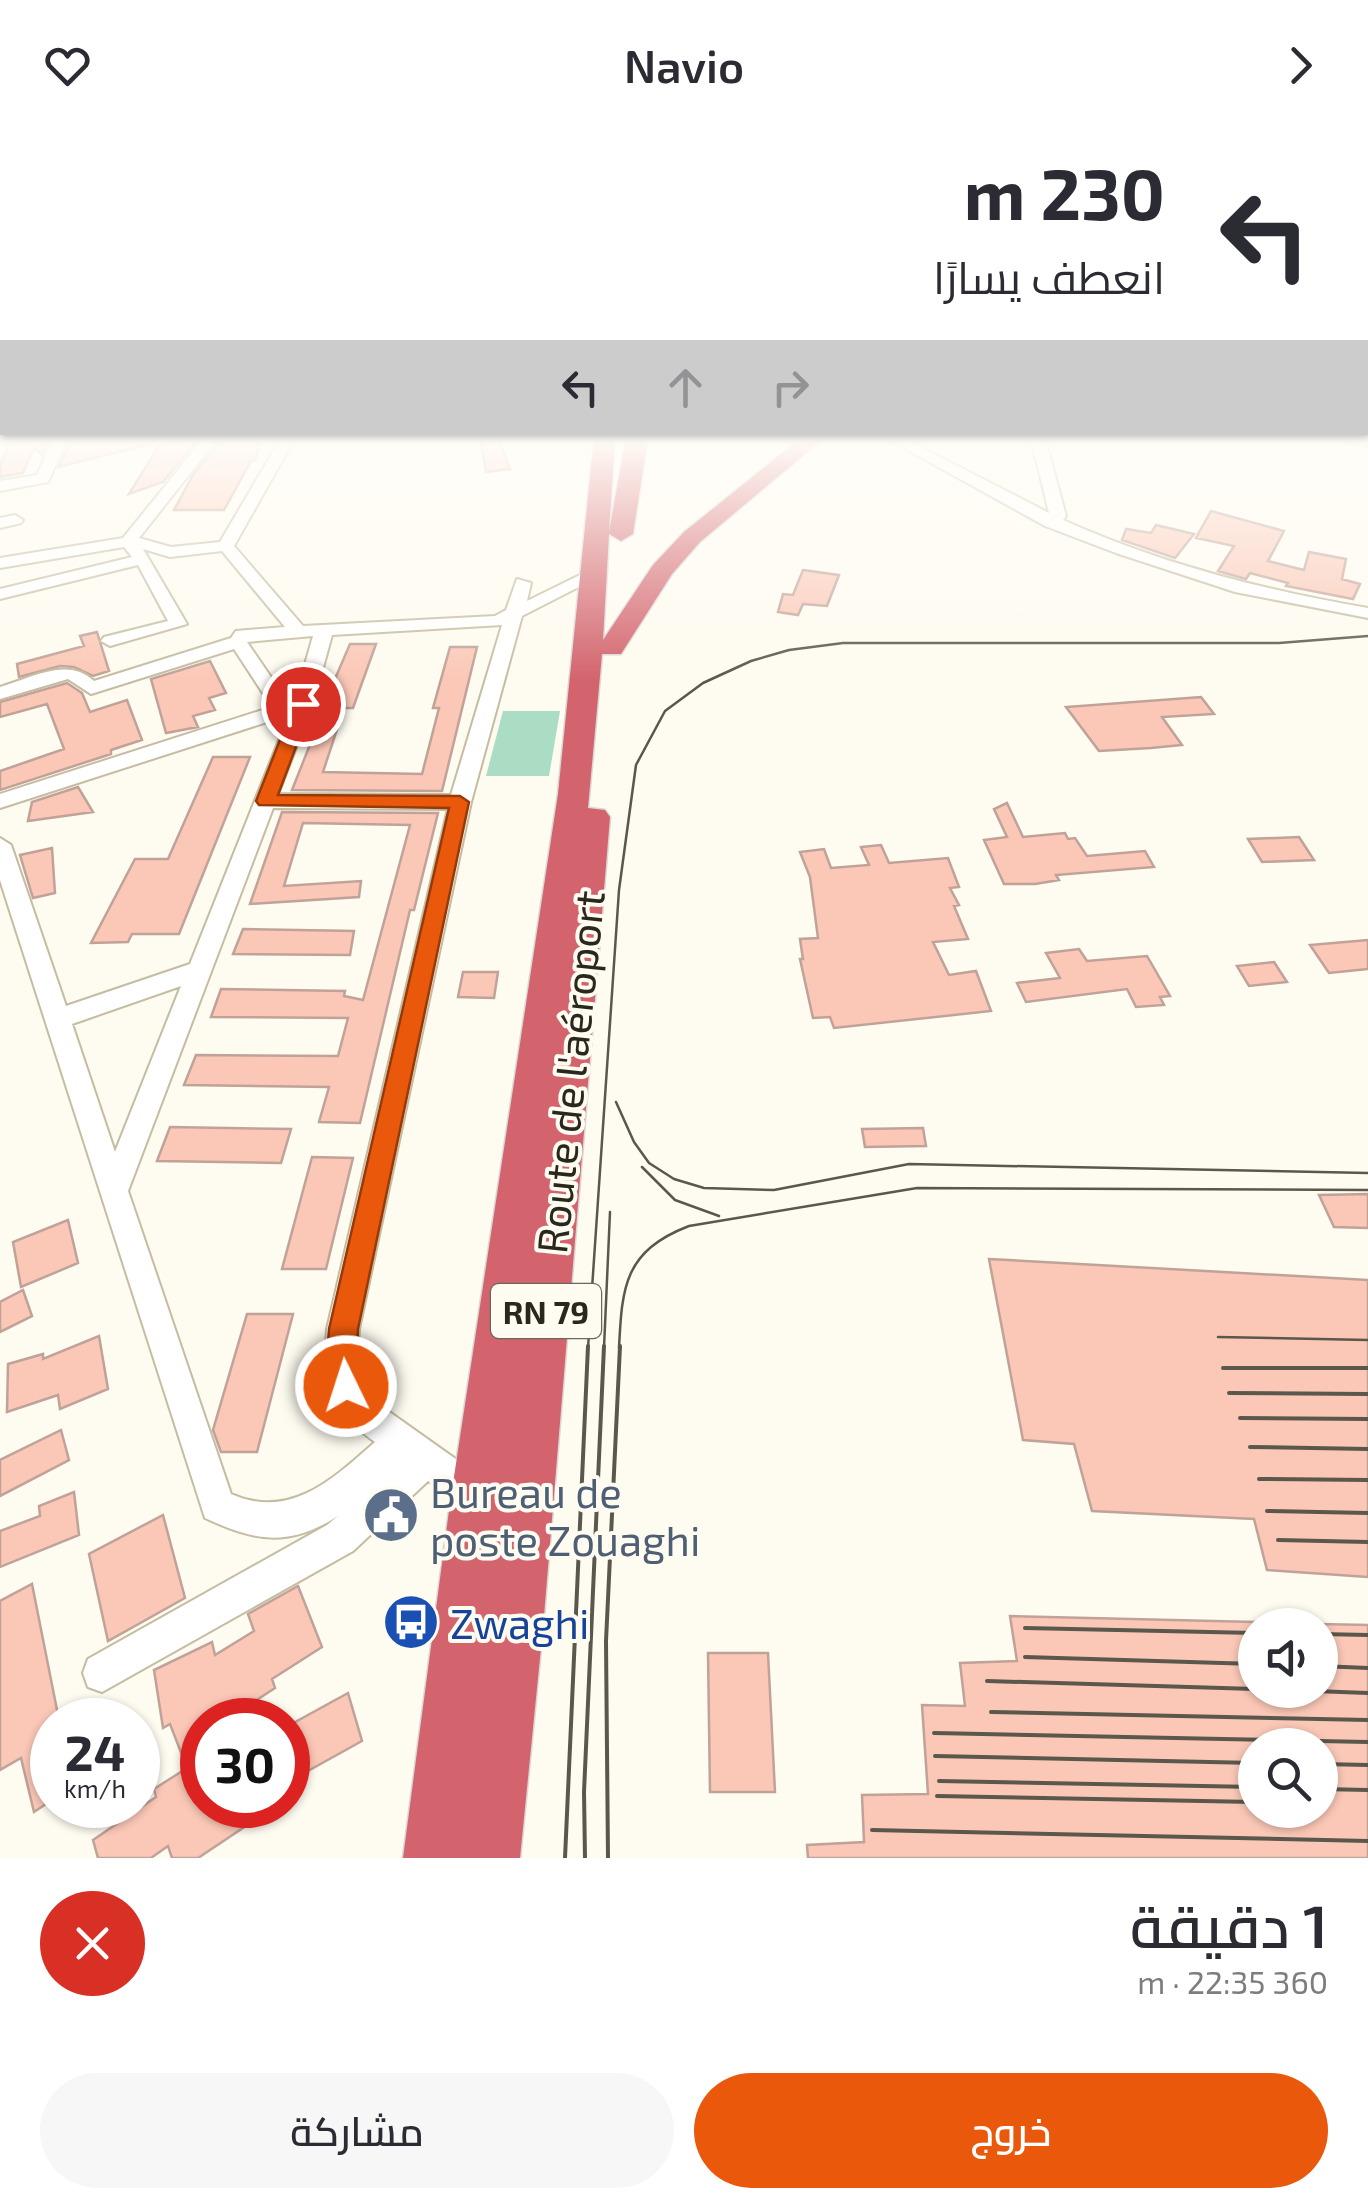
<!DOCTYPE html>
<html lang="ar">
<head>
<meta charset="utf-8">
<style>
  body { margin:0; font-family:"Exo 2",Cairo,sans-serif; background:#f7f7f7; color:#2b2b33; direction:rtl; height:100vh; display:flex; flex-direction:column; font-size:38px; white-space:nowrap }
  * { box-sizing:border-box; margin:0 }
  p { font-size:32px; color:#7c7c81 }
  .icon { flex:none; width:55px; height:55px; fill:none; stroke:currentColor; stroke-width:2; stroke-linecap:round; stroke-linejoin:round }
  .map { position:relative; height:1728px; overflow:hidden; direction:ltr }
  .side { display:flex; flex-direction:column; background:#fff; flex:1 }
  .side>* { flex:none }
  .top-card { position:absolute; left:0px; top:0px; width:1370px; height:305px; box-shadow:0 2px 8px #0004; direction:rtl; background:#fff; color:#2b2b33; overflow:hidden }
  .buttons { position:absolute; left:1238px; top:1478px; display:grid; gap:20px }
  .buttons a { display:grid; place-items:center; width:100px; height:100px; border-radius:50%; background:#fff; box-shadow:0 2px 8px #0004; font-size:50px }
  .speed { position:absolute; left:30px; top:1568px; display:flex; gap:20px; font-size:50px; font-weight:700; text-align:center }
  .speed>* { display:grid; place-content:center; width:130px; height:130px; border-radius:50%; background:#fff; box-shadow:0 2px 8px #0004; line-height:1 }
  .speed small { font-size:25px; font-weight:400 }
  .speed .limit { border:15px solid #d22; background:#fff; color:#111 }
  .pin { position:absolute; display:grid; place-items:center; width:85px; height:85px; color:#fff; margin:-42px; border:5px solid #fff; border-radius:50%; box-shadow:0 2px 10px #0007 }
  .me { position:absolute; width:110px; margin:-55px; rotate:356deg; stroke-linejoin:round; filter:drop-shadow(0 0 8px #0008) }
  .turn { display:flex; align-items:center; gap:35px; height:210px; padding:0 40px; font-size:45px }
  .turn .icon { width:130px; height:130px; stroke-width:2.5 }
  .turn b { display:block; font-size:70px; line-height:85px }
  .lanes { display:flex; align-items:center; height:95px; padding:0 40px; background:#0003; justify-content:center; gap:50px; direction:ltr }
  .lanes .off { opacity:.35 }
  .round { display:grid; place-items:center; flex:none; width:105px; height:105px; border-radius:52px; background:#f7f7f7 }
  .summary { display:flex; align-items:center; justify-content:space-between; height:170px; padding:0 40px }
  h1 { font-size:60px; font-weight:600; line-height:75px }
  .cta { display:flex; gap:20px; margin-top:auto; padding:20px 40px }
  .cta a { flex:1; height:115px; border-radius:60px; background:#ea580c; color:#fff; font-size:40px; font-weight:600; line-height:115px; text-align:center }
  .cta a+a { background:#f7f7f7; color:#2b2b33 }
  header { display:flex; justify-content:space-between; align-items:center; height:130px; padding:0 40px; background:#fff; font-size:45px; font-weight:600 }
  .map>svg:first-child { display:block }
  .green { fill:#aaddc4 }
  .building { fill:#fbc8b7; stroke:#c0a298; stroke-width:2.5; fill-rule:evenodd }
  .lines { fill:none; stroke-linecap:round; stroke-linejoin:round }
  .minor-casing { stroke:#c5bca1; stroke-width:4 }
  .highway-casing { stroke:#d9d8d6; stroke-width:3 }
  .minor { fill:#fff; fill-rule:evenodd }
  .highway { fill:#d3646d; fill-rule:evenodd }
  .tram-far1 { stroke:#5a574c; stroke-width:2.5 }
  .tram { stroke:#5a574c; stroke-width:4 }
  .route { fill:#ea580c; stroke:#983908; stroke-width:2.5 }
  .labels { text-anchor:middle; dominant-baseline:central; stroke-width:8; stroke-linejoin:round; paint-order:stroke }
  .shield { fill:#fefbf0; stroke:#6a675c; stroke-width:2.5 }
  .shield-label { font-size:32px; font-weight:bold; fill:#2a271c }
  .near-street-label { font-size:42px; fill:#2a271c; stroke:#fefbf0 }
  .near-service-label { font-size:42px; fill:#4e5e75; stroke:#fefbf0; text-anchor:start }
  .near-transit-label { font-size:42px; fill:#164399; stroke:#fefbf0; text-anchor:start }
</style>
</head>
<body>
<header><svg class="icon" aria-label="forward" viewBox="0 0 24 24"><path d="M9 5l7 7-7 7"/></svg>Navio<svg class="icon" aria-label="heart" viewBox="0 0 24 24"><path d="M12 20l-8-8c-3-5 5-10 8-4 3-6 11-1 8 4z"/></svg></header>
<div class="map">
<svg width="1368" height="1728" viewBox="0 0 1368 1728">
  <rect width="100%" height="100%" fill="#fefbf0"/>
  <path class="green" d="M503,581h57l-11,65h-63z"/>
  <path class="building" d="M12,308h38l-8,16 -8,-6 -11,25 -23,4v-12z
    M72,308h86v4l-99,25z
    M164,308h32l1,3 -34,41 -34,12z
    M480,308h18l12,31 -24,3z
    M220,312h40l-5,18 -4,1 -27,49h-50l19,-35z
    M1211,381l73,20 -16,30 36,9 5,-18 37,7 -4,20 18,5 -7,15 -67,-13 2,-3 -38,-10 -4,6 -28,-8 16,-25 -38,-8z
    M1156,395l38,9 -19,24 -53,-18 4,-11 25,4z
    M803,440l36,5 -12,31 -24,-2 -5,11 -20,-3 5,-18 10,1z
    M97,502l12,39 -16,5 -19,-9 -14,-1 -41,11 -2,-13 67,-18 -4,-10z
    M350,514h26l-23,64h-9l-21,64 99,2 17,-66h-6l17,-61h27l-35,144 -150,-1 21,-53h-3z
    M210,531l16,32 -17,5 6,12 -22,6 5,11 -32,6 -15,-54z
    M67,553l15,10 8,19 37,-12 15,40 -31,10v4l-111,36v-19l64,-22 -17,-45 -47,13v-15z
    M1201,567l13,17 -52,3 20,28 -31,3 -52,3 -33,-44z
    M213,627h37l-71,177h-47l-4,8 -37,1 44,-84h33z
    M78,657l15,25 -65,9 4,-19z
    M1007,673l16,34 42,-4 3,6 7,-1 12,18 58,-5 9,16 -98,8 3,5 -24,4h-31l-20,-44 23,-3 -13,-28z
    M282,682l156,1 -24,97h-4l-50,213 -41,-1 10,-35 -145,-2 12,-30 142,1 10,-38 -137,-1 10,-28 124,2 -1,5 19,4 47,-175 -107,-2 -19,63 77,-5 -2,16 -109,7z
    M1299,707l15,23 -52,2 -14,-23z
    M881,715l8,18 59,-5 11,29 -9,1 9,17 -5,1 14,33 -35,3 16,33 27,-4 15,40 -157,17 -4,-11 -17,1 -13,-59h3l-3,-20 18,-1 -8,-61 -10,-25 24,-3 7,19 38,-3 -8,-18z
    M52,718l3,45 -22,5 -13,-43z
    M243,799l111,2 -4,24 -117,-1z
    M1368,810v29l-39,4 -19,-28z
    M1079,819l8,12 60,-5 23,40 -10,1 4,8 -28,2 -9,-18 -101,13 -9,-19 43,-5 -14,-25z
    M1274,832l13,20 -38,4 -12,-20z
    M463,842h35l-4,26 -36,-1z
    M170,997l121,2 -10,34 -124,-2z
    M923,998l3,18 -61,1 -3,-18z
    M312,1027l41,1 -27,111h-44z
    M1368,1064v34l-34,-1 -15,-32z
    M68,1090l10,43 -57,24 -8,-45z
    M989,1129l379,21v297l-101,-7 -13,-51 -162,-8 -18,-67 -51,-4z
    M23,1160l9,26 -32,16v-30z
    M247,1184h46l-36,138h-36l-8,-22z
    M99,1206l9,53 -48,20 -2,-14 -51,17 1,-48 35,-10v5z
    M61,1300l8,30 -69,36v-36z
    M74,1362l5,43 -79,32v-36l40,-15 -1,-10z
    M163,1385l22,83 -77,43 -19,-87z
    M32,1454l27,136h-7v20l-11,7 11,53 -18,12 -13,-54 -21,12v-169z
    M298,1456l24,61 -50,32 3,9 -49,32h-24v85h53l3,13 -60,40h-26l-4,-12 -17,12h-53l-5,-18 63,-43 -2,-8 33,-21 -17,-44 -7,4 -9,-58 58,-28 3,13 39,-24 -6,-17z
    M1010,1486l245,6v68h65v-66l48,1v233h-560l-1,-13 57,-3 -2,-47 66,-1 -6,-89 43,1 -5,-43 57,-2zM1255,1615h65v65h-65z
    M708,1523h60l7,139h-65z
    M348,1563l14,48 -74,41v-56z"/>
  <g class="lines">
    <g class="minor-casing">
      <path id="minor" d="M54,308h14l-20,44 -48,9v-10l37,-6z
        M204,308h14l-79,100 32,9 49,-5 61,-104h14l-61,108 69,80 192,-10 11,-6 11,-31 14,4 -4,18 61,-30 14,4 -80,41 -51,186 -112,527c-2,27 -1,47 12,70l117,83 5,12 -5,12 -12,5 -48,-30 -75,70 -251,141 -14,-5 -5,-14 5,-14 239,-134 11,-9c-50,32 -83,25 -133,2l-205,-638v-42l11,7 55,161 124,-42 99,-249 -289,93v-14l272,-87 -38,-58 -143,45 -23,-15 -68,20v-12c31,-9 68,-31 94,-6l137,-43 5,-7 49,-4 -63,-76 -52,6 -27,-8 44,75 -77,22 -9,-5 3,-4 64,-16 -30,-56 -138,34v-10l132,-32 -8,-10 -124,21v-10l123,-20zM502,495l-51,170 -173,-1 35,-90 19,-69zM313,506l-18,64 -7,2 -41,-60zM273,678l175,1 -121,520c-4,54 3,81 48,113 -43,38 -85,78 -144,52l-103,-303zM181,856l-66,166 -43,-128z
        M886,308h17l146,75 -18,-75h14l21,78 -3,4c98,44 200,70 305,88v10l-133,-26 -119,-39 -71,-27z
        M1332,308h36v8z
        M15,385l8,5 -2,3 -21,5v-10z"/>
    </g>
    <g class="highway-casing">
      <path id="highway" d="M594,308h21l-6,94 17,-94h22l-15,96 -12,7 -12,-7 -6,106 50,-75 31,-33 117,-94h23l-124,104 -28,32 -51,80h-19l-14,154 17,2 5,7 -67,811 -23,230h-117l47,-355 108,-709z"/>
    </g>
    <use href="#minor" class="minor"/>
    <use href="#highway" class="highway"/>
    <path class="tram-far1" d="M616,972l18,40 15,21 25,16 30,9 70,2 135,-26 459,9
      M642,1037l33,33 44,16
      M1218,1207l150,3
      M588,1218l31,-458 17,-125 29,-54 38,-28 48,-22 38,-11 54,-7h436l89,-7
      M604,1218l6,-136
      M619,1218c3,-61 5,-97 70,-122l228,-38 451,2"/>
    <path class="tram" d="M1223,1238h145
      M1229,1263l139,1
      M1240,1288l128,1
      M1250,1317l118,2
      M1259,1349l109,1
      M1267,1381l101,2
      M1278,1410l90,2
      M1025,1498l230,5
      M1320,1504l48,1
      M1025,1527l230,7
      M1320,1536l48,2
      M987,1551l268,8
      M1287,1560l81,3
      M991,1582l377,8
      M934,1603l434,9
      M935,1626l320,7
      M1320,1634l48,1
      M939,1651l316,6
      M1320,1659l48,1
      M937,1666l318,6
      M872,1700l496,11
      M565,1728l23,-512
      M585,1728l-1,-66 20,-446
      M608,1728l-2,-217 14,-295"/>
  </g>
  <linearGradient id="sky" x2="0" y2="1"><stop stop-color="#8bbbe8"/><stop offset="0.56" stop-color="#fffdf8"/><stop offset="1" stop-color="#fffdf8" stop-opacity="0"/></linearGradient>
  <rect width="1368" height="550" fill="url(#sky)"/>
  <path class="route" d="M303,568l9,6 -34,91 182,1 9,6 -111,527c-2,21 6,49 -1,67l-11,4 -10,-4c-10,-22 -9,-44 -7,-67l120,-521 -190,-3 -3,-4 38,-97z"/>
  <defs>
    <g id="civic-disc" transform="scale(2.875)"><circle r="9.5" fill="#5c6f8a" stroke="#fefbf0"/><path d="M-.6-6.5H3V-4.5H.6V-3L4-1V1h2V6H-6V1h2V-1L-.6-3ZM-1.2 2.5V6h2.4V2.5Z" fill="#fff"/></g>
    <g id="bus-disc" transform="scale(2.875)"><circle r="9.5" fill="#1a4fb4" stroke="#fefbf0"/><path d="M-5-6H5V4H4V6H2V4H-2V6H-4V4H-5ZM-3.5-4V0h7V-4ZM-3.5 1.2v1.5H-2V1.2ZM2 1.2v1.5H3.5V1.2Z" fill="#fff"/></g>
  </defs>
  <g fill-rule="evenodd">
    <use href="#civic-disc" x="391" y="1385"/>
    <use href="#bus-disc" x="411" y="1492"/>
  </g>
  <g class="labels">
    <rect class="shield" x="491" y="1154" width="110" height="54" rx="8"/>
    <g class="shield-label">
      <text x="546" y="1181">RN 79</text>
    </g>
    <g class="near-street-label">
      <text transform="translate(569 942) rotate(-84)">Route de l'aéroport</text>
    </g>
    <g class="near-service-label">
      <text x="430" y="1361">Bureau de<tspan x="430" dy="48">poste Zouaghi</tspan></text>
    </g>
    <g class="near-transit-label">
      <text x="450" y="1492">Zwaghi</text>
    </g>
  </g>
</svg>
<div class="buttons">
<a><svg class="icon" aria-label="sound" viewBox="0 0 24 24"><path d="M4 9h4l5-4v14l-5-4H4zM17 9q2 3 0 6"/></svg></a>
<a><svg class="icon" aria-label="search" viewBox="0 0 24 24"><circle cx="10" cy="10" r="6"/><path d="M15 15l6 6"/></svg></a>
</div>
<div class="speed"><div>24<small>km/h</small></div><div class="limit">30</div></div>
<div class="pin" style="left:303px;top:574px;background:#d93025"><svg class="icon" aria-label="arrive" viewBox="0 0 24 24"><path d="M6 21V4h12l-3 4 3 4H6"/></svg></div>
<svg class="me" style="left:346px;top:1256px" viewBox="-20 -20 40 40"><circle r="17" fill="#ea580c" stroke="#fff" stroke-width="3"/><path d="M0-11L8 9 0 5-8 9z" fill="#fff"/></svg>
<div class="top-card">
<div class="turn"><svg class="icon" aria-label="left" viewBox="0 0 24 24"><path d="M17 20v-9H6M10 6l-5 5 5 5"/></svg><div><b>230 m</b>انعطف يسارًا</div></div>
<div class="lanes"><svg class="icon" aria-label="left" viewBox="0 0 24 24"><path d="M17 20v-9H6M10 6l-5 5 5 5"/></svg><svg class="icon off" aria-label="ahead" viewBox="0 0 24 24"><path d="M12 20V5M6 11l6-6 6 6"/></svg><svg class="icon off" aria-label="right" viewBox="0 0 24 24"><path d="M7 20v-9h11M14 6l5 5-5 5"/></svg></div>
</div>
</div>
<section class="side">
<div class="summary"><div><h1>1 دقيقة</h1><p>360 m · 22:35</p></div><a class="round" style="background:#d93025;color:#fff"><svg class="icon" aria-label="close" viewBox="0 0 24 24"><path d="M6 6l12 12M18 6L6 18"/></svg></a></div>
<div class="cta"><a>خروج</a><a>مشاركة</a></div>
</section>
</body>
</html>
